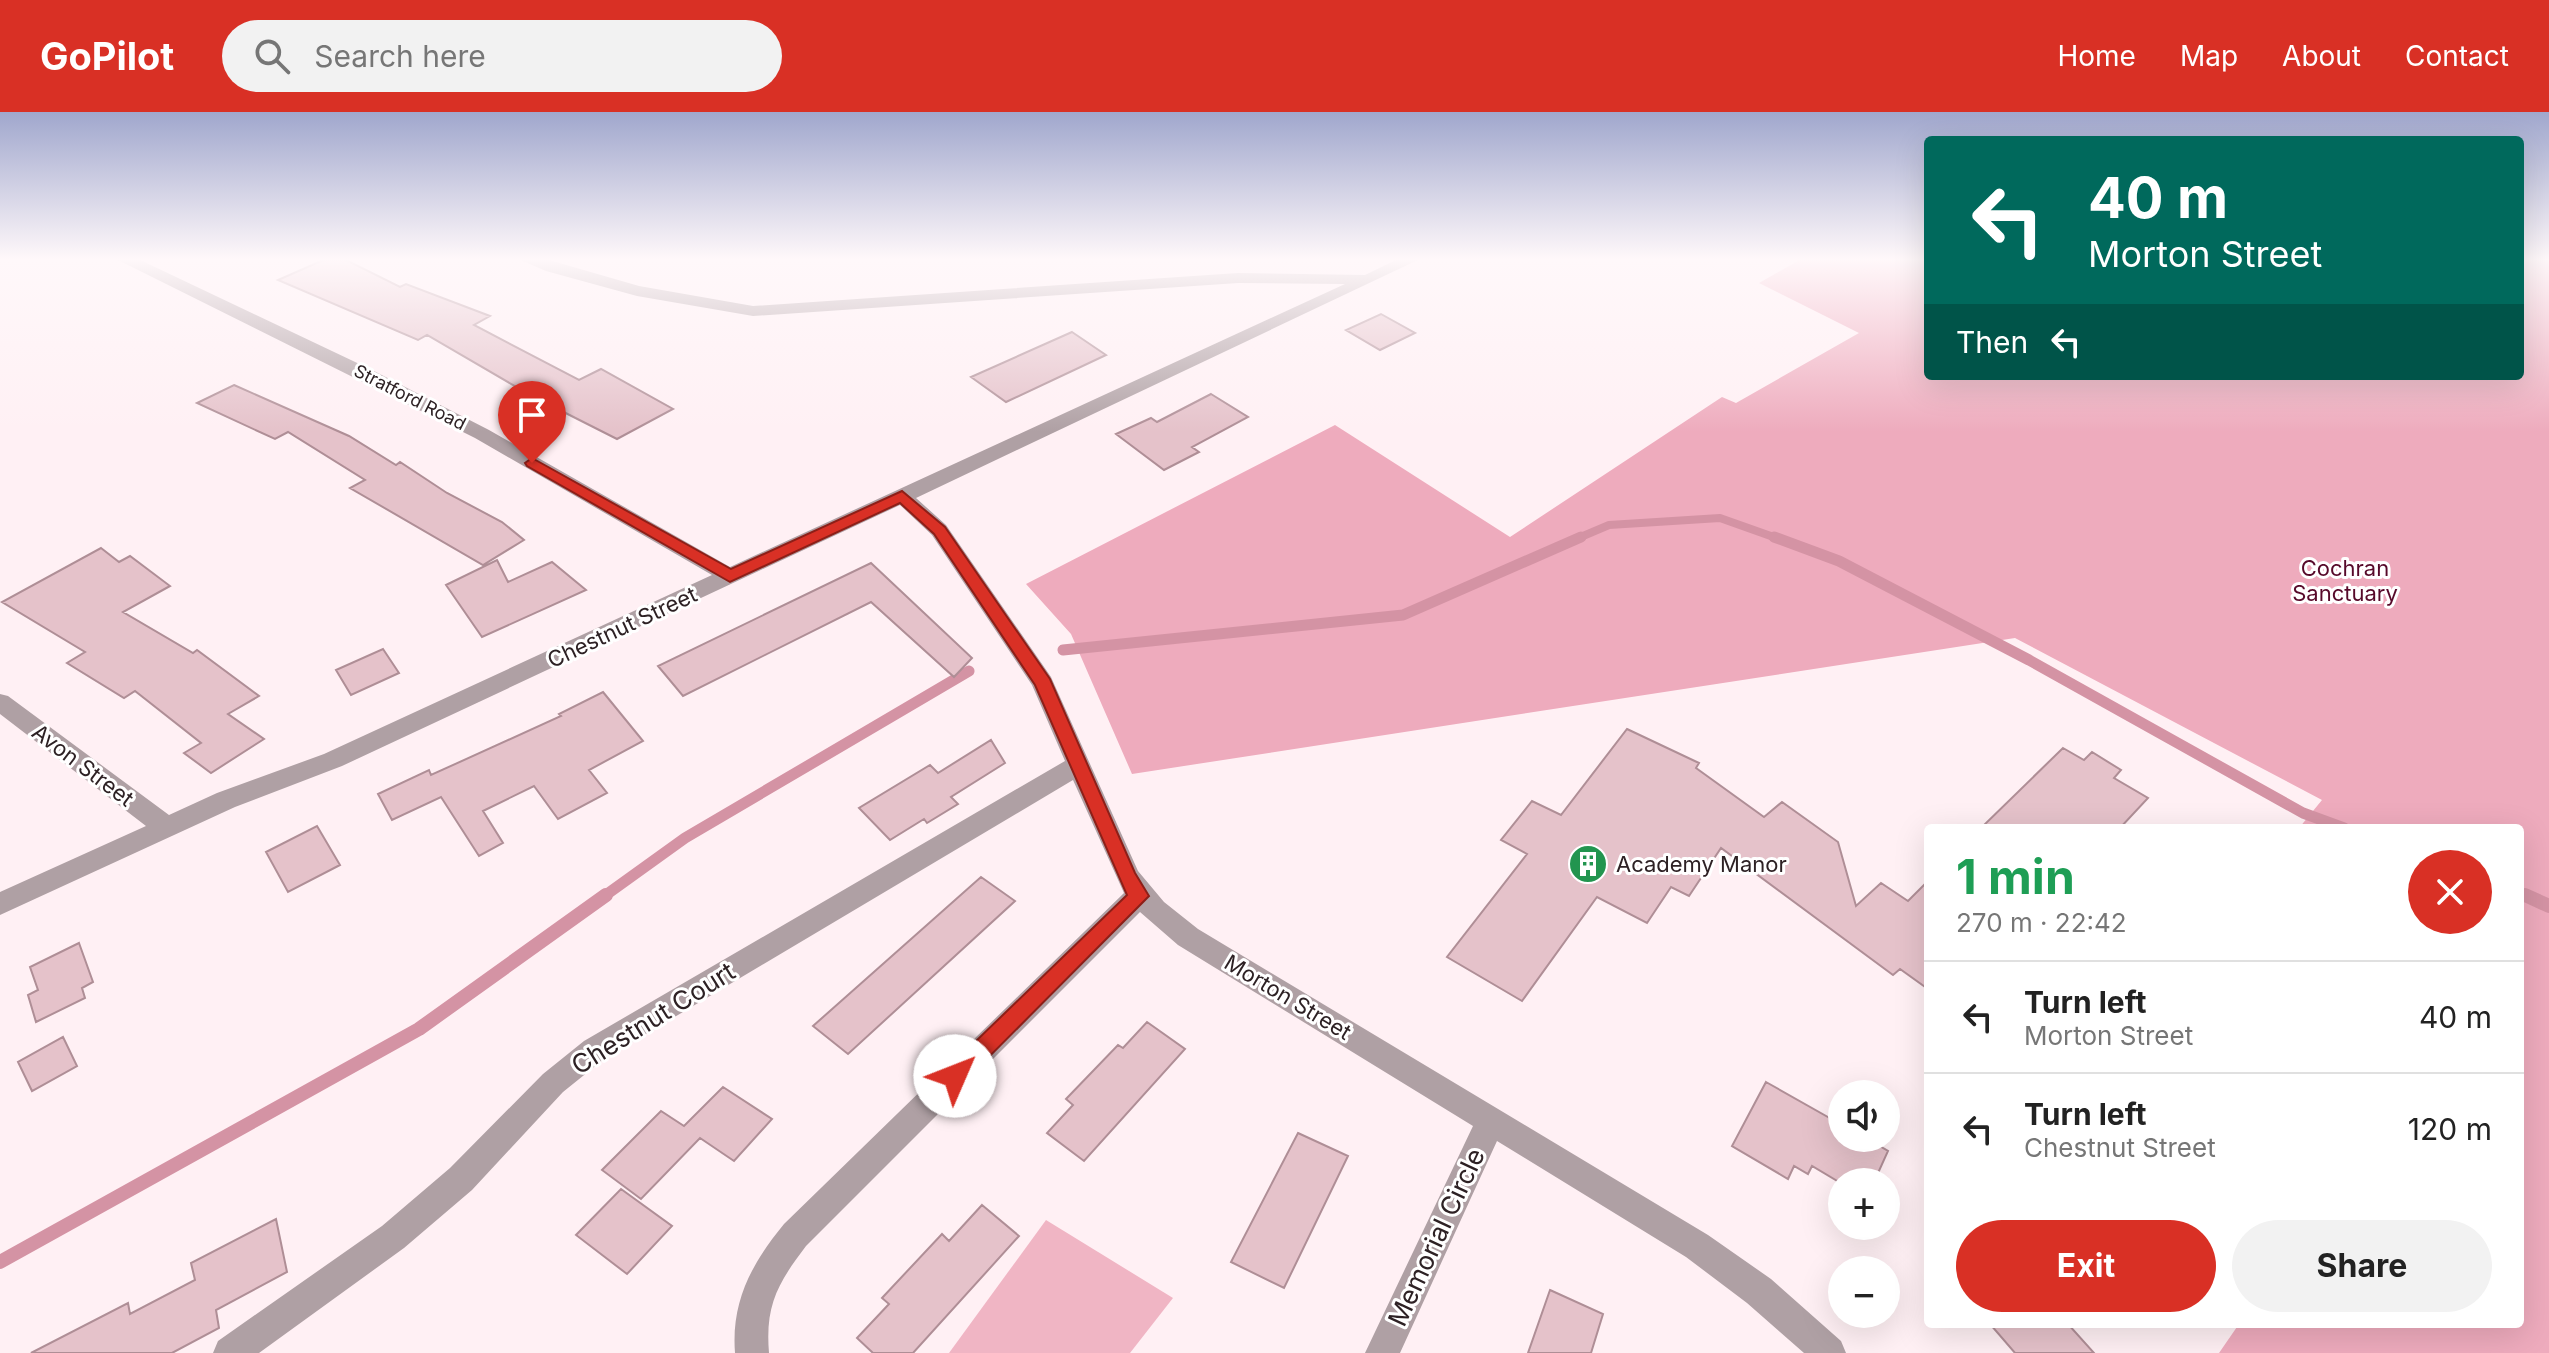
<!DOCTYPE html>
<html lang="en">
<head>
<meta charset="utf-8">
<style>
  body { margin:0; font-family:Inter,sans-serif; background:#f2f2f2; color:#222; height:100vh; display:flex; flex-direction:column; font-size:30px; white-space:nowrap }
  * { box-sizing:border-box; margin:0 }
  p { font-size:26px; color:#767676 }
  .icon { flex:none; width:44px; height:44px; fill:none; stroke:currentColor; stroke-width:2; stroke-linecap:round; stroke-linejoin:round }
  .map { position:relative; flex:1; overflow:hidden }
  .side { position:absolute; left:1924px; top:712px; width:600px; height:504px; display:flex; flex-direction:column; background:#fff; border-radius:8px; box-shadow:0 8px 32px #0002 }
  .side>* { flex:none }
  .hud { position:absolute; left:1924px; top:24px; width:600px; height:244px; border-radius:8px; box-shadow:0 8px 32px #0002; background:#00695c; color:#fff; overflow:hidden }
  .controls { position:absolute; left:1828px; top:968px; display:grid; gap:16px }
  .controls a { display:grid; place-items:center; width:72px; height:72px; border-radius:50%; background:#fff; box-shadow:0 8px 32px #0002; font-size:40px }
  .pin { position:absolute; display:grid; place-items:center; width:68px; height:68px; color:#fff; margin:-82px -34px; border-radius:50% 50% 50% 0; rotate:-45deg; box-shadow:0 0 8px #0007 }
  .pin .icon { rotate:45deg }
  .me { position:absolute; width:88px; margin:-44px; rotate:46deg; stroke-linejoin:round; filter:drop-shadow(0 0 6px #0008) }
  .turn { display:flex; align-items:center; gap:28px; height:168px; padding:0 32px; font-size:36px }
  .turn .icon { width:104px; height:104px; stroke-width:2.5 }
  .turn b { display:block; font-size:56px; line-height:68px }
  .then { display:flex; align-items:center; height:76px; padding:0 32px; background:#0003; gap:16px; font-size:30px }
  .round { display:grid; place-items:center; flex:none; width:84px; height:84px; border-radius:42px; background:#f2f2f2 }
  .head { display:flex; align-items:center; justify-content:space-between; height:136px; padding:0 32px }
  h1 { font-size:48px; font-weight:700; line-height:60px; color:#1e9e55 }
  .cta { display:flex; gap:16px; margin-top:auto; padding:16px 32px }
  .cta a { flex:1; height:92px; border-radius:48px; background:#d93025; color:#fff; font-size:32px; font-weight:700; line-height:92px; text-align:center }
  .cta a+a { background:#f2f2f2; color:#222 }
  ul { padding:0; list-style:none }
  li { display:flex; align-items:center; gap:24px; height:112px; padding:0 32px; border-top:2px solid #e0e0e0 }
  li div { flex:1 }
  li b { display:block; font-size:30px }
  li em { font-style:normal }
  header { display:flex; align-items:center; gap:48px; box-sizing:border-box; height:112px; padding:0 40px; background:#d93025; color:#fff }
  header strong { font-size:38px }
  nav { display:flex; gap:44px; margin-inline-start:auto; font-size:28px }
  .search { width:560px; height:72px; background:#f2f2f2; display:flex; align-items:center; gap:20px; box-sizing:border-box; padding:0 28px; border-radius:44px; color:#767676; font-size:30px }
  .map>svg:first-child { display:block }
  .green { fill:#f0b5c4 }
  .forest { fill:#eeabbd }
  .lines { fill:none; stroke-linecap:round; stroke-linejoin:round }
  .stream-far2 { stroke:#d493a4; stroke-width:8 }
  .stream-far1 { stroke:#d493a4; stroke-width:11 }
  .stream { stroke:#d493a4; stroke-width:14 }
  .building { fill:#e5c2ca; stroke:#af8e96; stroke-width:2 }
  .minor { fill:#afa0a4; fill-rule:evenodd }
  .route { fill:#d93025; stroke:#8d1f18; stroke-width:2 }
  .labels { text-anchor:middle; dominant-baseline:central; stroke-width:6; stroke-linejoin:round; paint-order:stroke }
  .far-street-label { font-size:18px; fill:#2d2124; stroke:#fff }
  .park-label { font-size:22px; fill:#57092a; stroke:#fff }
  .street-label { font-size:22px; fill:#2d2124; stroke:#fff }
  .poi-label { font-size:22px; fill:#2d2124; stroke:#fff; text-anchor:start }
  .near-street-label { font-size:26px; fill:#2d2124; stroke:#fff }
</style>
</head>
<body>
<header>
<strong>GoPilot</strong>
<div class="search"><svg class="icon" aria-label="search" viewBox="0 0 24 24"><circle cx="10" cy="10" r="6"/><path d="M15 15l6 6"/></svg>Search here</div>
<nav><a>Home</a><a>Map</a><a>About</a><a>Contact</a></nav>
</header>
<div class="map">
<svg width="2549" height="1241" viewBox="0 0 2549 1241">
  <rect width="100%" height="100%" fill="#fff0f4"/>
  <path class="green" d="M1046,1108l127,78 -43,55h-181z"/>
  <path class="forest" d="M1803,146h125v118h592v-118h29v1095h-330l20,-29h281v-496h-221l23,-28 -307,-162 -883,136 -61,-140 -45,-50 309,-159 175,112 212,-140 14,6 123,-70 -100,-50z"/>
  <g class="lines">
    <path class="stream-far2" d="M1576,427l33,-14 111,-7 59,21"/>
    <path class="stream-far1" d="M1774,425l65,24 190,99 274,153 41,15
      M1063,538l340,-35 178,-78
      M2520,781l9,4
      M603,785l82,-59 284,-167"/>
    <path class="stream" d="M2525,783l24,11
      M0,1150l419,-233 187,-134"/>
  </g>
  <path class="building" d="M328,146h14l58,29 6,-3 84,32 -16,9 105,55 22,-11 72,40 -56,30 -85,-43 -105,-61 -9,5 -140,-60z
    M1381,202l34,19 -35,17 -34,-20z
    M1072,220l34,23 -100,47 -35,-25z
    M234,273l115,51 47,29 4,-3 47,31 55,29 22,18 -41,25 -133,-77 15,-8 -77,-48 -13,7 -78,-36z
    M1211,282l37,23 -56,30 7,5 -35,18 -48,-36 35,-16 6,4z
    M101,436l18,14 11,-6 40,30 -47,26 70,41 4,-3 62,46 -31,18 36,25 -53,34 -27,-20 17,-10 -66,-52 -11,7 -57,-35 18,-11 -83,-50z
    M497,448l11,22 44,-20 34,28 -104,47 -36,-52z
    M871,451l101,95 -18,19 -83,-75 -188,94 -25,-30z
    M383,537l16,24 -48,22 -15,-25z
    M603,580l40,49 -54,29 18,23 -49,26 -24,-33 -51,25 20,32 -24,13 -38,-59 -49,23 -14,-26 51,-24 2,5 130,-59 -2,-2z
    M1627,617l72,34 -3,5 68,49 18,-15 56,40 18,64 25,-23 27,18 20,-20v108l-28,-20 -7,6 -172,-127 -32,48 -18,-9 -24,36 -50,-26 -75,104 -75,-44 80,-103 -26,-14 31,-39 29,14z
    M991,628l14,23 -54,34 7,7 -31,19 -3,-4 -34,21 -31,-32 71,-43 8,8z
    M2063,636l21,12 8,-8 29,18 -7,8 34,20 -28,30h-139z
    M317,714l23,39 -52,27 -22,-40z
    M981,765l34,24 -167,153 -35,-28z
    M79,831l14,39 -11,6 3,10 -49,24 -8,-27 10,-5 -8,-23z
    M1147,910l38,27 -101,112 -37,-28 26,-28 -7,-6 52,-54 5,3z
    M63,925l14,29 -45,25 -14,-29z
    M1766,970l76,43v13h24l22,13 -14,31h-35l-27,-16 -4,8 -14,-8 -6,13 -56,-33z
    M723,975l49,32 -38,42 -34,-23 -59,61 -39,-29 59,-59 23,15z
    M1298,1021l50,23 -64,132 -53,-26z
    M621,1077l51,37 -45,48 -51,-39z
    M982,1093l37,31 -106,117h-40l-16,-15 32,-34 -7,-6 60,-64 7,7z
    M276,1107l11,53 -71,38 3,18 -47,25h-141l97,-50 2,11 65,-34 -4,-17z
    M1550,1178l53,24 -12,39h-63z
    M1990,1212h78l26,29h-79z"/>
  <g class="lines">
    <path class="minor" d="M114,146h22l236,112 117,60 241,137 615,-283 -107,-1 -485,33 -116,-20 -91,-25 -30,-13h26l97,28 114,20 485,-33 127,2 35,-17h22l-506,240 30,27 105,152 87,194 26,31 34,27 510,306 63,44 70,62 5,12h-42l-57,-50 -61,-46 -189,-116 -97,212h-35l108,-227 -295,-181 -38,-33 -334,334c-28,37 -41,59 -37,107h-34c-4,-52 17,-90 49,-129l340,-331 -51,-113 -469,279 -41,33 -91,98 -68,58 -145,105h-46l5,-12 164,-115 68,-58 93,-94 41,-33 481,-280 -33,-76 -100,-150 -32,-30 -558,261 -107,41 -235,108v-23l146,-66 -146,-112v-20l8,2 161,119 48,-22 107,-39 388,-179 -237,-137z"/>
  </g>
  <linearGradient id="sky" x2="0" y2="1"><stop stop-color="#a0a7cd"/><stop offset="0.46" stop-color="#fff8fa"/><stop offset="1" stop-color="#fff8fa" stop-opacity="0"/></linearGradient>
  <rect width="2549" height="320" fill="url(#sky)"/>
  <path class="route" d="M532,346l199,111 171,-78 43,36 105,152 85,194 14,23 -186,187 -8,3 -8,-3 -3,-7 3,-7 180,-174 -92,-210 -101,-151 -34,-31 -170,79 -203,-116 -2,-3z"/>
  <defs>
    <g id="building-disc" transform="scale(2)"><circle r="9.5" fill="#22954f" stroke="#fff"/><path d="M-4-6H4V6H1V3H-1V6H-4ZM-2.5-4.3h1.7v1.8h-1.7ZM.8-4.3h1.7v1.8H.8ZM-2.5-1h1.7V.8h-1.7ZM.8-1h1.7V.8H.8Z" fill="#fff"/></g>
  </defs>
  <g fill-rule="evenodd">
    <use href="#building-disc" x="1588" y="752"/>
  </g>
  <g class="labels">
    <g class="far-street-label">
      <text transform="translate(410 285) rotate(27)">Stratford Road</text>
    </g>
    <g class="park-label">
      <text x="2345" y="456">Cochran<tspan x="2345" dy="25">Sanctuary</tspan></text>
    </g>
    <g class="street-label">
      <text transform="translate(622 515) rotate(-25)">Chestnut Street</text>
      <text transform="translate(83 653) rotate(37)">Avon Street</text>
      <text transform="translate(1288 885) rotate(31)">Morton Street</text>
    </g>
    <g class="poi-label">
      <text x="1616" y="752">Academy Manor</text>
    </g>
    <g class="near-street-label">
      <text transform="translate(653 906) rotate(-32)">Chestnut Court</text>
      <text transform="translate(1436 1125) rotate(-65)">Memorial Circle</text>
    </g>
  </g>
</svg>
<div class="controls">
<a><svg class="icon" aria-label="sound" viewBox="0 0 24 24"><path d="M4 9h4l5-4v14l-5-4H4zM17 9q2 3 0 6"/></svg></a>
<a>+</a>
<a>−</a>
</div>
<div class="pin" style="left:532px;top:351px;background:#d93025"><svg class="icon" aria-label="arrive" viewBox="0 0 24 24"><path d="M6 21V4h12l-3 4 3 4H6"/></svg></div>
<svg class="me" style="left:955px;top:964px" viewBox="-20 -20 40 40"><circle r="19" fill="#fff"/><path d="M0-13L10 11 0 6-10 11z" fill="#d93025"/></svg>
<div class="hud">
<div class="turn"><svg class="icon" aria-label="left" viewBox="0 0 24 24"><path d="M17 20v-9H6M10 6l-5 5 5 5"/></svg><div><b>40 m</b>Morton Street</div></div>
<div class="then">Then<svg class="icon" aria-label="left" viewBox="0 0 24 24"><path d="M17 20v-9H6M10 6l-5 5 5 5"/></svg></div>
</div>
<section class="side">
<div class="head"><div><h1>1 min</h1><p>270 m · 22:42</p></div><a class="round" style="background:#d93025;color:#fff"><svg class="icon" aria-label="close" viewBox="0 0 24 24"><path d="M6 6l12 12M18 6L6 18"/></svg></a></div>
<ul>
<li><svg class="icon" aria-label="left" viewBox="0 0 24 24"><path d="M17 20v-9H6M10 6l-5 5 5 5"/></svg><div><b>Turn left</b><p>Morton Street</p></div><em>40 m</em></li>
<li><svg class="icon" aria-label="left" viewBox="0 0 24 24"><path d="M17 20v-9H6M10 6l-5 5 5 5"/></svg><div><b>Turn left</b><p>Chestnut Street</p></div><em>120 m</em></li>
</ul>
<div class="cta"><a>Exit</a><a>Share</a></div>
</section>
</div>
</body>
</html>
